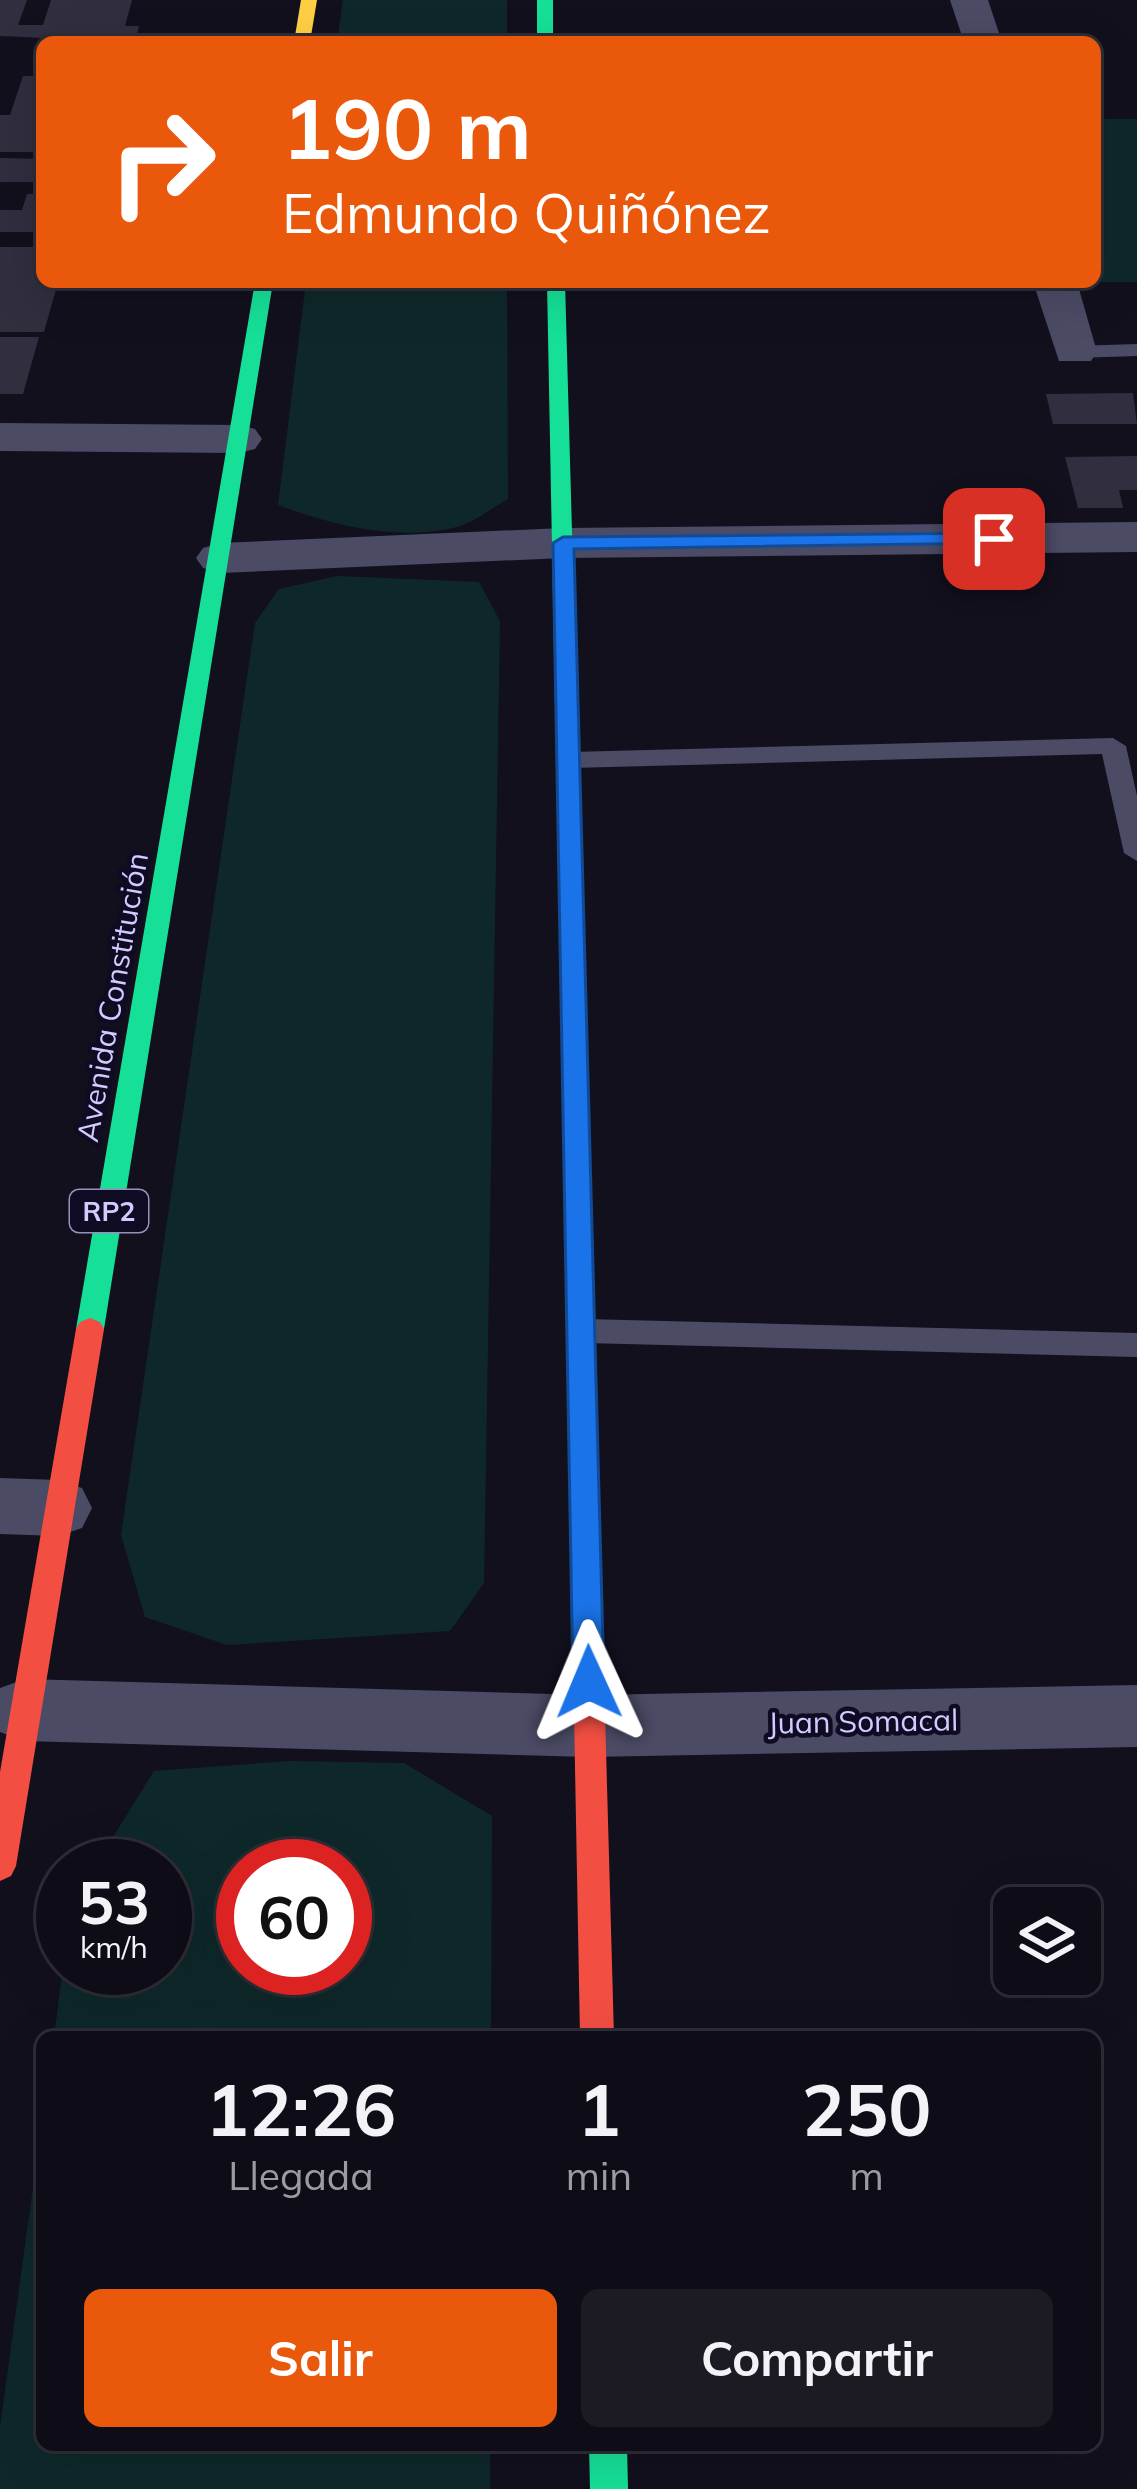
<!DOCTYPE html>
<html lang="es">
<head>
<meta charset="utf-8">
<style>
  body { margin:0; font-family:Mulish,sans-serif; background:#1c1a23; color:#f1f3f6; height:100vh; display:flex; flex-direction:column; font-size:45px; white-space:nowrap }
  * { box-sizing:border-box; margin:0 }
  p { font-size:39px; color:#9b9ba1 }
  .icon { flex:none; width:66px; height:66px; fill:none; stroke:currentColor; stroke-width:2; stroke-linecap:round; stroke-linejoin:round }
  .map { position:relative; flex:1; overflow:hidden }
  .panel { position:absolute; left:36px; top:2031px; width:1065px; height:420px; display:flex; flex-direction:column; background:#0e0c16; border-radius:18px; box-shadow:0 12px 48px #0002,0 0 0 3px #2e2c35 }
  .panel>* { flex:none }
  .banner { position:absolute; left:36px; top:36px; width:1065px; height:252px; border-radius:18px; box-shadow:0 12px 48px #0002,0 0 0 3px #2e2c35; background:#ea580c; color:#fff; overflow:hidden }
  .fabs { position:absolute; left:993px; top:1887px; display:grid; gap:24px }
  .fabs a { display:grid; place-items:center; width:108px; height:108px; border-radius:18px; background:#0e0c16; box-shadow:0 12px 48px #0002,0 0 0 3px #2e2c35; font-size:60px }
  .speed { position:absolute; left:36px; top:1839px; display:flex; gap:24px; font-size:60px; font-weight:700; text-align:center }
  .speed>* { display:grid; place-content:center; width:156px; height:156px; border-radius:50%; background:#0e0c16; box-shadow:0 12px 48px #0002,0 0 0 3px #2e2c35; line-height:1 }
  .speed small { font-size:30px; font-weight:400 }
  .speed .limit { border:18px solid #d22; background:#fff; color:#111 }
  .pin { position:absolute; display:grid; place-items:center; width:102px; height:102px; color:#fff; margin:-51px; border-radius:24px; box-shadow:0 6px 18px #0006 }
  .me { position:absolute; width:132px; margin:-66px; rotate:359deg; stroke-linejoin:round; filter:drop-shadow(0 0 9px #0008) }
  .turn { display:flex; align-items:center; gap:42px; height:252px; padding:0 48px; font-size:54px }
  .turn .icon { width:156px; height:156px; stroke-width:2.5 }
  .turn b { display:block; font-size:84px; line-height:102px }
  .eta { display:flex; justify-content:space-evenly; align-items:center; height:204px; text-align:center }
  .eta b { font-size:72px; font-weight:700; line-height:84px }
  .button { display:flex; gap:24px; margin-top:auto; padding:24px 48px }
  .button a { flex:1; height:138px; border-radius:18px; background:#ea580c; color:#fff; font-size:48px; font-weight:700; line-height:138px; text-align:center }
  .button a+a { background:#1c1a23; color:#f1f3f6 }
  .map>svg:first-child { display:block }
  .green { fill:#0e2829; fill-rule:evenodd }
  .building { fill:#302e3f }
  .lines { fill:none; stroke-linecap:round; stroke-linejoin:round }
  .lane { fill:#4b4b66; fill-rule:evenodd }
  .street { fill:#4b4b66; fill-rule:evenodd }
  .fast { fill:#16e098; fill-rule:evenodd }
  .slow { fill:#ffcf43; fill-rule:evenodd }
  .jam { fill:#f24e42; fill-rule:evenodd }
  .route { fill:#1a73e8; stroke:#114b97; stroke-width:3 }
  .labels { text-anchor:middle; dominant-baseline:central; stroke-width:9; stroke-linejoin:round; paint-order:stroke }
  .shield { fill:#0f0b22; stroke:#9791bd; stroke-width:3 }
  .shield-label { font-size:27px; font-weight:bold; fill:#d1cbff }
  .street-label { font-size:30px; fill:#d1cbff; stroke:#0f0b22 }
</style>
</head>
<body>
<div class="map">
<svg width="1137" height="2489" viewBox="0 0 1137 2489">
  <rect width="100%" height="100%" fill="#12101d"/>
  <path class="green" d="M343,0h164v42h-170z
    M1095,119h42v163h-43z
    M306,282h201l1,217c-16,9 -34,23 -51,28 -58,15 -125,-2 -179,-22z
    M337,576l142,6 21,39 -16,962 -34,48 -223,14 -82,-28 -24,-82 134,-912 24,-34z
    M289,1761l115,2 88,53 -1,221h-437l9,-69h102v-102h-70l59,-95zM243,1866h102v102h-102z
    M42,2122v323h448v44h-490v-62z"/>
  <path class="building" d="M0,0h27l-9,25h25l8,-25h81l-7,26h14l-4,16 -135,-6z
    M23,76h19v76h-42v-37h10z
    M0,158l42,1v23h-42z
    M27,194h15v46h-9l3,-8h-36v-22h22z
    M0,247h42v35h16l-14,50h-44z
    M0,337h39l-16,57h-23z
    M1133,393l4,31h-84l-7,-30z
    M1137,456v34h-18l4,18h-45l-13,-51z"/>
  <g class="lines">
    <path class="lane" d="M1137,344v12l-62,2 -11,-6 11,-6z
      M1113,738l13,8 11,50v65l-13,-8 -22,-99 -531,14 -13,-8 13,-8z
      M585,1319l552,14v24l-552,-14 -11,-4 -4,-8 4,-8z"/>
    <path class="street" d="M950,0h38l14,42h-38z
      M1033,282h44l20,70 -6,9h-32z
      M0,423l239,2 16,4 7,10 -7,10 -16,4 -239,-2z
      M1137,522v30l-574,6 -343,15 -17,-5 -7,-10 7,-10 17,-5 343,-15z
      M0,1478l58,2 24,8 10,20 -10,20 -24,8 -58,-2z
      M25,1679l564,16 548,-10v62l-548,10 -564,-16 -25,-9v-44z"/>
    <path class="fast" d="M537,0h16v42h-16z
      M255,282h18l-169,1047 -4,7h-20l-4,-7z
      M547,282h18l37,1323 -4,9 -11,4 -11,-4 -4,-9z
      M589,2445h38l1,44h-38z"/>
    <path class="slow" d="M301,0h16l-7,42h-16z"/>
    <path class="jam" d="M90,1318l10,4 4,7 -88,537 -5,10 -11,5v-109l76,-443 4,-7z
      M587,1592l11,4 4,9 12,432h-34l-8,-432 4,-9z"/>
  </g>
  <path class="route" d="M994,533l10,6 -3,4 -427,6 30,1133 -15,13 -11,-4 -5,-9 -20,-1139 10,-6z"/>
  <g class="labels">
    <rect class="shield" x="70" y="1190" width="78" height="42" rx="9"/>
    <g class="shield-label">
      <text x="109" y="1211">RP2</text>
    </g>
    <g class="street-label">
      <text transform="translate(112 997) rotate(-80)">Avenida Constitución</text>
      <text transform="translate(863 1721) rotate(-1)">Juan Somacal</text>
    </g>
  </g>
</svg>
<div class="fabs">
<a><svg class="icon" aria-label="layers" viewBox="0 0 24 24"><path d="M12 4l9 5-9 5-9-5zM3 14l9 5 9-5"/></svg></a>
</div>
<div class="speed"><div>53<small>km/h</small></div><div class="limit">60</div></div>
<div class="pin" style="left:994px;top:539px;background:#d93025"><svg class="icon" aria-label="arrive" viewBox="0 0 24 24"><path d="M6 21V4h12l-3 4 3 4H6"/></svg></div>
<svg class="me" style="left:589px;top:1682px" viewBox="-20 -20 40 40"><path d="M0-17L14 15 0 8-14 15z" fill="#1a73e8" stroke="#fff" stroke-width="4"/></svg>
<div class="banner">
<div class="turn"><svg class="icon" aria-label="right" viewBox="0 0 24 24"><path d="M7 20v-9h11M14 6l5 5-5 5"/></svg><div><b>190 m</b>Edmundo Quiñónez</div></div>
</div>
<section class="panel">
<div class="eta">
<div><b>12:26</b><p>Llegada</p></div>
<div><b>1</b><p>min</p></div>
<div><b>250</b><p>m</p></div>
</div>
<div class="button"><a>Salir</a><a>Compartir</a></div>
</section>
</div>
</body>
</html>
